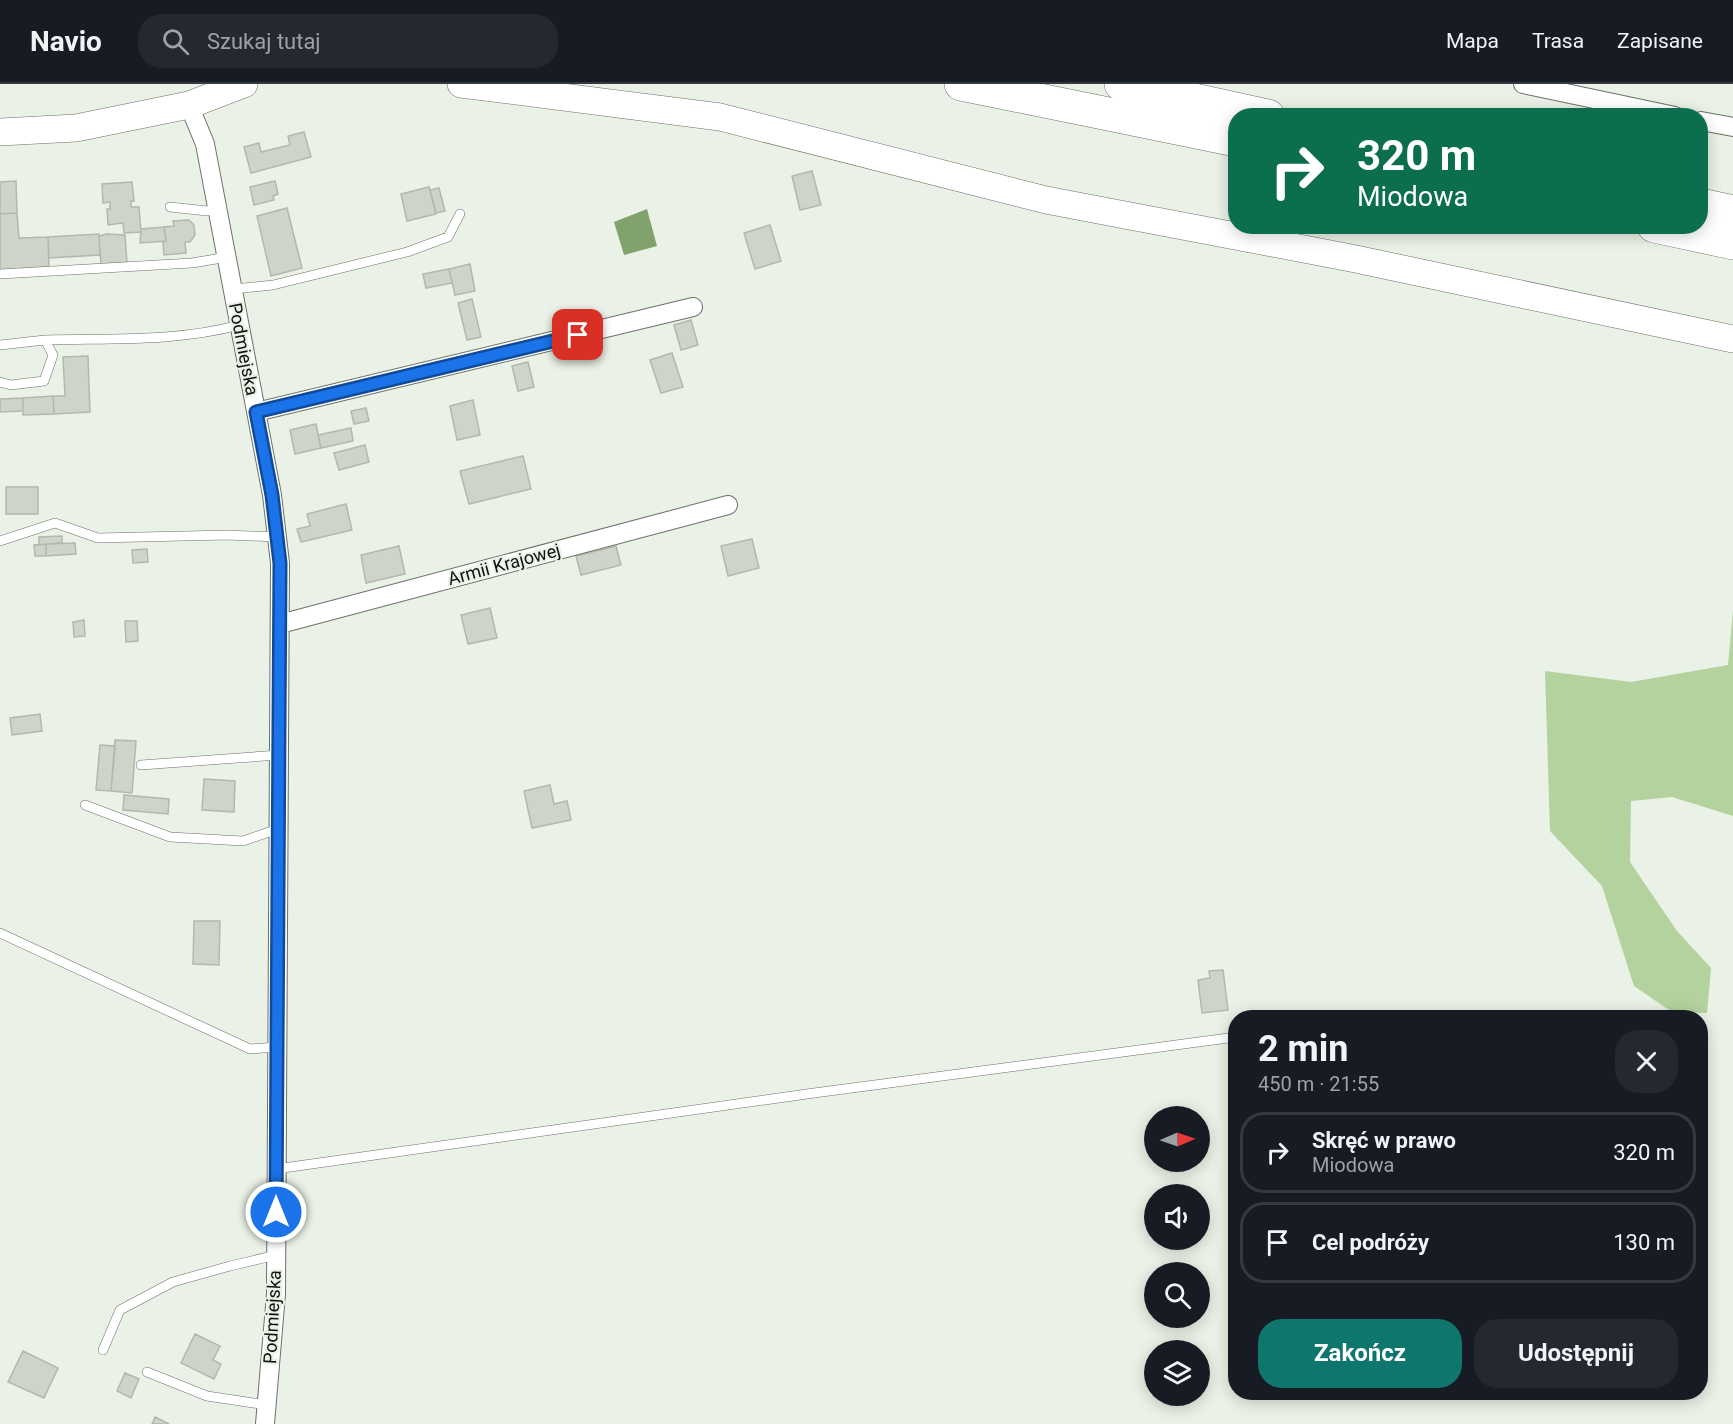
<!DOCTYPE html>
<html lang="pl">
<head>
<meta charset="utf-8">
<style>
  body { margin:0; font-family:Roboto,sans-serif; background:#242831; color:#f1f3f6; height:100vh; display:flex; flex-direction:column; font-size:22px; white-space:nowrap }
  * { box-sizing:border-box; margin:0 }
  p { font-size:20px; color:#9ea1a6 }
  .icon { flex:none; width:33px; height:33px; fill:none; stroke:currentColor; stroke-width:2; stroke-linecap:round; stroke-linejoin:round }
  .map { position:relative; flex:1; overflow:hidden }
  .drawer { position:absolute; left:1228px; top:926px; width:480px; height:390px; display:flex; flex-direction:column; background:#171b24; border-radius:24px; box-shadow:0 3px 15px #0003 }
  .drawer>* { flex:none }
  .hud { position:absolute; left:1228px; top:24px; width:480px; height:126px; border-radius:24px; box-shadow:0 3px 15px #0003; background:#0b6e4f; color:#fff; overflow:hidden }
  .needle { width:39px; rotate:88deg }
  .fabs { position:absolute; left:1144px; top:1022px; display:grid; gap:12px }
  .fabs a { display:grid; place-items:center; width:66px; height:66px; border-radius:50%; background:#171b24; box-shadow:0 3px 15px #0003; font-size:30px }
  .pin { position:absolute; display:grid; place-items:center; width:51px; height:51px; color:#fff; margin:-26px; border-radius:12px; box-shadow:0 3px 9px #0006 }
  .me { position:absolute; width:66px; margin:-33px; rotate:0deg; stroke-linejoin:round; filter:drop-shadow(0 0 4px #0008) }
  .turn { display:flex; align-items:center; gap:21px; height:126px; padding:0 30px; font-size:27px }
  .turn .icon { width:78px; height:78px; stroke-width:2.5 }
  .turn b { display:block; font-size:42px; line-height:51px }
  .round { display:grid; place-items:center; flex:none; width:63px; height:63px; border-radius:24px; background:#242831 }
  .summary { display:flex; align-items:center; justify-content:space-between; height:102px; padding:0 30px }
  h1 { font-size:36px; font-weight:700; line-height:45px }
  .button { display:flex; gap:12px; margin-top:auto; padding:12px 30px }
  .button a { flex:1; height:69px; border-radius:24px; background:#0f766e; color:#fff; font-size:24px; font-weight:700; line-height:69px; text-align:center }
  .button a+a { background:#242831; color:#f1f3f6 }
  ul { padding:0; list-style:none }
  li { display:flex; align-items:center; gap:18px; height:81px; margin:0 12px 9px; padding:0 18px; border:3px solid #363941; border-radius:24px }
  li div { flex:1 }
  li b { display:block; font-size:22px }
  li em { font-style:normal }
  header { display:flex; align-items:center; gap:36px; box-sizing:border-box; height:84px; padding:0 30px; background:#171b24; border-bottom:2px solid #363941 }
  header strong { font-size:28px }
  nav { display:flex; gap:33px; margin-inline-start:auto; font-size:21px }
  .search { width:420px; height:54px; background:#242831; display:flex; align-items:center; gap:15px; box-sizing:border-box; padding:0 21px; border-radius:24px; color:#9ea1a6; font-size:22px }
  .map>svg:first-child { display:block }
  .green { fill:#b4d29e }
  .water { fill:#81a26a }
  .building { fill:#ced4ca; stroke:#b2b8ae; stroke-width:1.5 }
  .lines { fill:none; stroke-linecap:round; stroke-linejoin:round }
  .lane-casing { stroke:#6c7168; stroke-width:10 }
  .street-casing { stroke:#6c7168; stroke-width:20 }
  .secondary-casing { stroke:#6c7168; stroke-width:28 }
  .highway-casing { stroke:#6c7168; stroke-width:34 }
  .lane { stroke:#fff; stroke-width:9 }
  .street { stroke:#fff; stroke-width:18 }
  .secondary { stroke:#fff; stroke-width:27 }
  .highway { stroke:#fff; stroke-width:33 }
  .route-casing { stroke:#114b97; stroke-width:15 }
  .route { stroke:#1a73e8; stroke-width:10 }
  .labels { text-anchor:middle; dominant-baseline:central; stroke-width:4.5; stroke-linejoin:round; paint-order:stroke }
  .street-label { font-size:18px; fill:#10120f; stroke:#eaf1e6 }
</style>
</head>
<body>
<header>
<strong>Navio</strong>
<div class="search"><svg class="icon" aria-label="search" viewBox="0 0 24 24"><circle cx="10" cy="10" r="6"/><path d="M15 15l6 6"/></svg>Szukaj tutaj</div>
<nav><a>Mapa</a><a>Trasa</a><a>Zapisane</a></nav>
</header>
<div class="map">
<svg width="1733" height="1340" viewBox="0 0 1733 1340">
  <rect width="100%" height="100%" fill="#eaf1e6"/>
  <path class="green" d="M1733,526v206l-61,-19 -41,4 -1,61 47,69 34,37 -4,45 -35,-1 -38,-26 -32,-100 -52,-55 -5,-160 86,11 97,-17z"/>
  <path class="water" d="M647,125l10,37 -33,9 -10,-33z"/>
  <path class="building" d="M304,48l7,25 -60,16 -7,-26 15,-4 2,9 29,-7 -2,-9z
    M812,87l9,34 -21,5 -8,-34z
    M16,97l1,32 -17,1v-32z
    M275,97l3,13 -5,2 1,4 -20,5 -4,-18z
    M132,98l2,19h-3v6h8l2,25 -17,1 -1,-10 -15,2 -1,-16h3v-7l-7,1 -1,-19z
    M429,103l7,27 -29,7 -6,-27z
    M439,104l6,23 -9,2 -6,-23z
    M287,124l15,60 -31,8 -14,-60z
    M17,129l2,25 29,-1 1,30 -49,3v-56z
    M189,136l5,5 1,10 -5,7h-5l1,11 -22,2 -1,-13 3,-1 -2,-14 10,-1 -1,-5z
    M770,141l11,36 -26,8 -11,-36z
    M164,143l2,14 -26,2 1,-14z
    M99,150l1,21 -51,3 -1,-21z
    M107,150l18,1 2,28 -26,1 -2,-28z
    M470,180l5,27 -20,4 -6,-26z
    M449,185l3,14 -26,5 -3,-14z
    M472,215l9,38 -14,3 -9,-37z
    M691,236l7,25 -17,5 -7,-25z
    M672,269l11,34 -22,6 -11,-33z
    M88,272l2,56 -36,2 -1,-18h12l-2,-39z
    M528,278l6,25 -16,4 -6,-25z
    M53,312l1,18 -31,1v-17z
    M23,314v13l-23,1v-13z
    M473,316l7,35 -23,5 -7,-34z
    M366,324l3,13 -15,3 -3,-13z
    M316,340l5,24 -26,6 -5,-24z
    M351,344l2,13 -32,7 -3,-13z
    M365,361l4,17 -30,8 -5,-17z
    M523,372l8,33 -62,15 -9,-33z
    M6,403h32v27h-32z
    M346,420l6,26 -51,12 -4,-13 13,-3 -3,-12z
    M62,452v7l-23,2v-8z
    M752,455l7,29 -31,8 -7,-30z
    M75,459l1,11 -30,2v-12z
    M46,460v12h-11l-1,-11z
    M399,462l6,28 -39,9 -5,-28z
    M616,462l5,19 -40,10 -5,-19z
    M147,465l1,13 -15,1 -1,-13z
    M490,524l7,30 -29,6 -7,-29z
    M84,536l1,16 -11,1 -1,-15z
    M125,537h12l1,20 -12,1z
    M40,630l2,17 -30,4 -2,-17z
    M115,656l21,1 -4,52 -21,-2z
    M100,661l15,1 -4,45 -15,-1z
    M204,695l31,2 -1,31 -32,-2z
    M550,701l4,19 13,-3 4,19 -39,8 -8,-37z
    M124,711l45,4 -1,15 -45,-4z
    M194,837h26l-1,44 -26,-1z
    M1223,886l5,40 -26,3 -4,-33 12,-2 -1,-7z
    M195,1250l25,12 -7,14 8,4 -7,15 -33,-16z
    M23,1267l35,17 -14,30 -36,-16z
    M125,1289l14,6 -8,19 -14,-7z
    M155,1333l14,7h-17z"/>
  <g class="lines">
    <g class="lane-casing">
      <path id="lane" d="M170,123l37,4 10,-2
        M0,190l192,-11 24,-4 10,-4
        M233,205l40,-4 134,-33 41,-15 12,-23
        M45,256c64,-2 132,2 194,-15
        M0,261l45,-5 8,15 -9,26 -33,4 -11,-3
        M0,457l55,-18 43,15 129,-3 50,2
        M141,681l138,-10
        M85,721l85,32 73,4 29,-10h6
        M0,849l250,116 27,-2
        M276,1085l538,-76 422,-56
        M103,1266l17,-40 53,-28 57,-16 46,-11
        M147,1288l60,24 60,9"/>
    </g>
    <g class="street-casing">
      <path id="street" d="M1523,0l152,32
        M189,21l16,39 67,351 8,68 -4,731 -11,130
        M1701,37l32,6
        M256,328l437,-105
        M280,540l448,-119"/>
    </g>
    <g class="secondary-casing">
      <path id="secondary" d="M461,0l259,33 326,83 305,58 382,81
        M0,48l76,-4 113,-23 55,-21"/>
    </g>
    <g class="highway-casing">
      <path id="highway" d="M961,0l275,56
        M1121,0l147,32
        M1701,121l32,7
        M1654,142l79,17"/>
    </g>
    <use href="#lane" class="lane"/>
    <use href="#street" class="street"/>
    <use href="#secondary" class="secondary"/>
    <use href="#highway" class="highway"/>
  </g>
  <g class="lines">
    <g class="route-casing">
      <path id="route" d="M276,1128l4,-649 -8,-68 -16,-83 322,-77"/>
    </g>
    <use href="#route" class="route"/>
  </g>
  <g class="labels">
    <g class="street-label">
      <text transform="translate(244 265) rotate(79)">Podmiejska</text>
      <text transform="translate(504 480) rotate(-15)">Armii Krajowej</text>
      <text transform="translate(272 1233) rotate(-87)">Podmiejska</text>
    </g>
  </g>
</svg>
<div class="fabs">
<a><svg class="needle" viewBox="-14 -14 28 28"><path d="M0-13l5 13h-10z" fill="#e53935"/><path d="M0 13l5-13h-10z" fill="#9ea1a6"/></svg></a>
<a><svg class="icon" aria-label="sound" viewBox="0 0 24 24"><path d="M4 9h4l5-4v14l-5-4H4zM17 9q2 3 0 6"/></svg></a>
<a><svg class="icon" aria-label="search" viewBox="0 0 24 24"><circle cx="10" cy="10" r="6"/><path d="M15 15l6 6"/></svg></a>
<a><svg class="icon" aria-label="layers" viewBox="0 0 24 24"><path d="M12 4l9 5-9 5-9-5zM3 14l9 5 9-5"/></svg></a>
</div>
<div class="pin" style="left:578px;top:251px;background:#d93025"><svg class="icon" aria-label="arrive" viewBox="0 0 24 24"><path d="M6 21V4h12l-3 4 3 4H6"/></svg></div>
<svg class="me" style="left:276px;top:1128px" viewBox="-20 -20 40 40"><circle r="17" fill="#1a73e8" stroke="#fff" stroke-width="3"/><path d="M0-11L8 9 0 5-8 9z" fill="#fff"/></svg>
<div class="hud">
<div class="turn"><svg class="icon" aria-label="right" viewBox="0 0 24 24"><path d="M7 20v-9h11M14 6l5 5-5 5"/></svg><div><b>320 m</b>Miodowa</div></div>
</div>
<section class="drawer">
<div class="summary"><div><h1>2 min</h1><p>450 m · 21:55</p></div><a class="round"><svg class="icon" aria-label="close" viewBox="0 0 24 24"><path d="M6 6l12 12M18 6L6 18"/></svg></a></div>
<ul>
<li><svg class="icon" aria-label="right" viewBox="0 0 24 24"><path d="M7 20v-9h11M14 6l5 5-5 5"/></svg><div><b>Skręć w prawo</b><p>Miodowa</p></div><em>320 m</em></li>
<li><svg class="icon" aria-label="arrive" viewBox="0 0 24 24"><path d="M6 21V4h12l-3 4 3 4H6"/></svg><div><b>Cel podróży</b></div><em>130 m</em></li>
</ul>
<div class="button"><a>Zakończ</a><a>Udostępnij</a></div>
</section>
</div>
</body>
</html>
